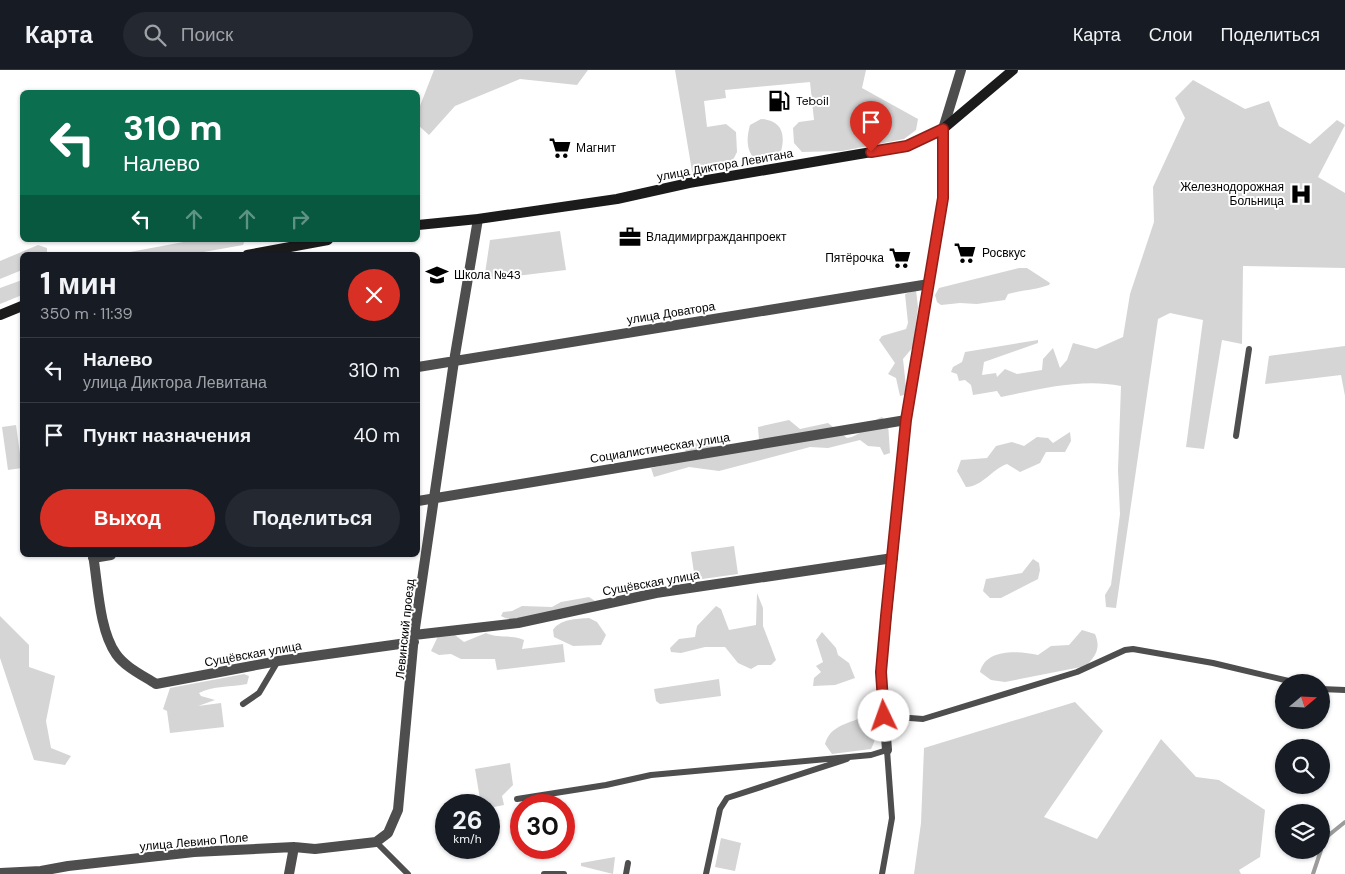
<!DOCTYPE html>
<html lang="ru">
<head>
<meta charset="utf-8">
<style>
  body { margin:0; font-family:"DM Sans",sans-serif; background:#242831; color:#f1f3f6; height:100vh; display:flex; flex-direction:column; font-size:19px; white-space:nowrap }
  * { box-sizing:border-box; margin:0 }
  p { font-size:16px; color:#9ea1a6 }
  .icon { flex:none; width:28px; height:28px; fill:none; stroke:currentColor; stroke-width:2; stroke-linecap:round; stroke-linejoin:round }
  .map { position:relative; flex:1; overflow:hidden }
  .sheet { position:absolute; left:20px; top:182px; width:400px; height:305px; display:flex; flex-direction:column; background:#171b24; border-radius:8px; box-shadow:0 1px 4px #0004 }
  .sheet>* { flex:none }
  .hud { position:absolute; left:20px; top:20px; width:400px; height:152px; border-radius:8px; box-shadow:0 1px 4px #0004; background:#0b6e4f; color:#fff; overflow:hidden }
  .needle { width:32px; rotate:71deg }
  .fabs { position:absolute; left:1275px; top:604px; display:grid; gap:10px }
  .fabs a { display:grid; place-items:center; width:55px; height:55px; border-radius:50%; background:#171b24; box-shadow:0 1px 4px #0004; font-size:25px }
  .speed { position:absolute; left:435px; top:724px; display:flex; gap:10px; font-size:25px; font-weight:700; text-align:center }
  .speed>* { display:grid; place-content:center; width:65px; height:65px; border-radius:50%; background:#171b24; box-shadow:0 1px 4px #0004; line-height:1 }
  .speed small { font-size:12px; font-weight:400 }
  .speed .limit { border:8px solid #d22; background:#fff; color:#111 }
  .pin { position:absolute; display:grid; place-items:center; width:42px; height:42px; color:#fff; margin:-51px -21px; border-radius:50% 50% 50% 0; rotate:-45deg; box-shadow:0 0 5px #0007 }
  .pin .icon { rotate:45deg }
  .me { position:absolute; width:55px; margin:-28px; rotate:357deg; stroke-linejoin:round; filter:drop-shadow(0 0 4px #0008) }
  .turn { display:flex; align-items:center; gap:18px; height:105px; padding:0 20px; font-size:22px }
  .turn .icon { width:65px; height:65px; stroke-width:2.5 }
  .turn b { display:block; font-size:35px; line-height:42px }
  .lanes { display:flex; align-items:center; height:48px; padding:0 20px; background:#0003; justify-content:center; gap:25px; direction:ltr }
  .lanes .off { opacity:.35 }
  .round { display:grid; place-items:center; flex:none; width:52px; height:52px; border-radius:26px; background:#242831 }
  .summary { display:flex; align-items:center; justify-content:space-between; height:85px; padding:0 20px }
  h1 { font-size:30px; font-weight:800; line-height:38px }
  .button { display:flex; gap:10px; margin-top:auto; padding:10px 20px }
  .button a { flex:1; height:58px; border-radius:30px; background:#d93025; color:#fff; font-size:20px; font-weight:800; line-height:58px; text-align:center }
  .button a+a { background:#242831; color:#f1f3f6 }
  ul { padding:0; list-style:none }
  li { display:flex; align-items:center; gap:15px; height:65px; padding:0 20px; border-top:1px solid #363941 }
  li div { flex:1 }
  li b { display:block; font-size:19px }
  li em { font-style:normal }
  header { display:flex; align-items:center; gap:30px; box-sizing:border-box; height:70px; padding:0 25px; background:#171b24; border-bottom:1px solid #363941 }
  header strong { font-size:24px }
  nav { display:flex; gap:28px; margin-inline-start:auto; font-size:18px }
  .search { width:350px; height:45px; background:#242831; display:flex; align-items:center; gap:12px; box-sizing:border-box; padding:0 18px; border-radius:28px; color:#9ea1a6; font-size:19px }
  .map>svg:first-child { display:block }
  .green { fill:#d5d5d5 }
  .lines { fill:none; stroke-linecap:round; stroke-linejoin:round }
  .stream { stroke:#9c9c9c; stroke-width:4 }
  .lane { stroke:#4e4e4e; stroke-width:6 }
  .street { stroke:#4e4e4e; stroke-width:10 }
  .secondary { stroke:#1b1b1b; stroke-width:10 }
  .route-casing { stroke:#8d1f18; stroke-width:12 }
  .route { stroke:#d93025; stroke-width:9 }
  .labels { text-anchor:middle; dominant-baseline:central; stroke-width:4; stroke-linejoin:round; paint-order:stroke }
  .poi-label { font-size:12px; fill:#000; stroke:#fff; text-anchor:start }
  .street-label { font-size:12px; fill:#000; stroke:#fff }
</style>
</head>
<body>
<header>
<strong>Карта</strong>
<div class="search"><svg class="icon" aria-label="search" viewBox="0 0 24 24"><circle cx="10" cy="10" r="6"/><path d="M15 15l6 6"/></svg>Поиск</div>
<nav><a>Карта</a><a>Слои</a><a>Поделиться</a></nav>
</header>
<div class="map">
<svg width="1345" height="804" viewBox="0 0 1345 804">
  <rect width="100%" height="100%" fill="#fff"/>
  <path class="green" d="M434,0h154l-11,15 -57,-6 -65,27 -26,29 -11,-10v-14z
    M675,0h191l-4,18 56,31 -2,11 -12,9 -62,12 -40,1 -8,-9 -1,-15 6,-6 15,-2 -4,-38 -85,8 1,8 -22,3 3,26 19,-3 10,8 1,20 -5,10 -39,15z
    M1193,10l52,29 24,-8 10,25 31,18 27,-24 8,5 -27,52 27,16v75l-102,-2 -1,78 -20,-4 -18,109 -18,-2 17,-127 -33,-7 -12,6 -42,289 -10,-1 -1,-12 6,-10 9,-71 -2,-44 3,-84c-39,-8 -81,3 -120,11l-4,-6 -24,4 -2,-10 -6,-5 -6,1 -2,-7 -6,-2 2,-5 9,-5 3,-10 73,-12v3l-54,19 -2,13 14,-2 1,4 8,-8 12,5 25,-4 1,-11 10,-11 7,20 7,-8 6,-17 23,6 27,-12 7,-43 24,-72 -1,-35 32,-69 -10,-20z
    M761,49c24,2 25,19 18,39l-10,4 -11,1c-12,-11 -12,-23 -8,-38z
    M560,161l6,39 -82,10 6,-40z
    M194,170h51l-2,5 -56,10h-73z
    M38,175l9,3v7h-25v15l-22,9v-18z
    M1019,198h8l23,15 -1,2c-14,5 -27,5 -41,9l-3,6 -28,4 -17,-1 -19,2 -4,-3 -2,-7 4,-7z
    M22,210v15l-22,9v-16z
    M916,220l2,17 -5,40 -10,12 3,28 -2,8 -4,1 -4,-18 -8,-4 7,-11 -16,-23 3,-4 24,-7 2,-6 -3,-29z
    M1345,276v50l-4,-21 -76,9 4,-28z
    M882,347l6,6 2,30 -6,2 -4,-8 -12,-1 -8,-6 -32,8 -18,-1 -91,24 -30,-4 -35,10 -3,-9 41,-9 -11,-14 21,-3 14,5 43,-7 -1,-13 31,-7 11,9 28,-6 19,15c15,-2 21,-16 35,-21z
    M16,355l6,43 -14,2 -6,-43z
    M1070,362l1,9 -6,11h-19l-6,11 -20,9 -13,-8c-15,5 -25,23 -41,23l-9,-16 4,-11 26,-2 9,-12 16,-4 12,4 13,-9 11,1 5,5z
    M734,476l4,28 -43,6 -4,-28z
    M1033,489l6,4 1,7 -2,9 -37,19h-11l-7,-7 3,-12 36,-6z
    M757,523l6,15v18l13,34 -5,5h-13l-7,4 -13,-6 -13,-16h-20l-24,6 -10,-1 -1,-4 9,-9 16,-2 2,-11 19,-20 5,3 8,21 27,-5z
    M589,527l6,4c-21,6 -75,27 -94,15l2,-4 9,-1 10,-5 30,1 9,-5z
    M0,546l29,29v22l26,9 -9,45 5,27 20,8 -6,9 -31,-5 -34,-102z
    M589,548l8,4 9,13 -5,10 -28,1 -19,-9 -1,-7c7,-11 23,-11 36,-12z
    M1082,560l13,4c6,14 1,22 -9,32l-81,16 -14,-2 -11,-8c6,-24 39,-21 58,-17l13,-9 18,-1z
    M440,562l15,3 9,7 22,-9c12,6 25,1 38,7l-2,9 41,-5 2,18 -68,8 -2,-11h-34l-10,-5 -12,1 -8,-4z
    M822,562l14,16 2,7 11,8 6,15 -20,7 -22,1 1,-8 7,-6 -5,-6 7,-4 -7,-22z
    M244,604l5,2 -2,8c-15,3 -35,2 -48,9l2,3 14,4 -17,6 23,-3 3,24 -54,6 -3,-22 -4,-2 7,-21z
    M719,609l2,17 -61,8 -4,-3 -2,-12z
    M1075,632l28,29 -59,86 53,22 64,-100 35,38 23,3 46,30 -5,47 -21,13 2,4h-327l7,-51 3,-75z
    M866,646l6,2c4,15 6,17 -1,31l-39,5 -7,-10c5,-19 25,-21 41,-28z
    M510,693l3,22 -11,11 2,9 -15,3v-3h-8l-6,-36z
    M721,768l20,5 -6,28 -20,-4z
    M615,787l-2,17 -32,-8v-3z"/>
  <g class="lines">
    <path class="stream" d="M1321,778l3,-9 21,-17
      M1313,804l8,-24"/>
    <path class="lane" d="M1236,366l13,-87
      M1321,619l24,1
      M243,634l16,-11 19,-32
      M884,646l39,3 154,-47 48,-22 8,-1 80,14 80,19
      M517,729l89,-14 45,-10 220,-20 16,-5 5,68 -10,56
      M376,772l32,32
      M544,804h20
      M626,804l2,-11
      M706,804l14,-65 7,-11 120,-39"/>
    <path class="street" d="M418,297l511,-83
      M418,431l488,-81
      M93,485c5,29 6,75 23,99 9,13 26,21 40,30l122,-23 136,-19
      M93,488l18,-3
      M414,565l104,-12 138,-30 237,-35
      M887,680l-6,-78 25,-252 37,-222v-69l18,-59
      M0,803l41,-2 27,-5 126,-14 100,-5 21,2 61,-7 12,-9 10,-23 16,-175 40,-274 24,-142
      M289,804l5,-27"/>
    <path class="secondary" d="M418,155l60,-6 139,-20 72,-16 218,-37 36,-17 70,-59
      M247,185l81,-15
      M0,245l22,-9"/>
  </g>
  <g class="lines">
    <g class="route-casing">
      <path id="route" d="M871,82l36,-6 36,-17v69l-37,222 -20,196 -5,56 3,44"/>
    </g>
    <use href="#route" class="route"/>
  </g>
  <defs>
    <g id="fuel-bare" transform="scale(1.725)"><path d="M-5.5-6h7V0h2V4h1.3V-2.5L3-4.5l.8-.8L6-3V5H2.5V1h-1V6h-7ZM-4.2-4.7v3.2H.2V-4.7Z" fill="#000" stroke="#fff" stroke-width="2.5" paint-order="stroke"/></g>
    <g id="supermarket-bare" transform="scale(1.725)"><path d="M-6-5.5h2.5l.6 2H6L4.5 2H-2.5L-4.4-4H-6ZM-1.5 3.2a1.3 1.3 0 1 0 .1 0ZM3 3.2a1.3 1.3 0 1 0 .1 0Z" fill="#000" stroke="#fff" stroke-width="2.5" paint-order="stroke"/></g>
    <g id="hospital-bare" transform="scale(1.725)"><path d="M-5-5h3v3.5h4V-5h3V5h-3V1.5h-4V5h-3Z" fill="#000" stroke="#fff" stroke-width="2.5" paint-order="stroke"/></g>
    <g id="office-bare" transform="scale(1.725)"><path d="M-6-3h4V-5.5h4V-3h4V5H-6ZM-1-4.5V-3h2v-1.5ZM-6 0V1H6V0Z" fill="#000" stroke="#fff" stroke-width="2.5" paint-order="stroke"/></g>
    <g id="school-bare" transform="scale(1.725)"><path d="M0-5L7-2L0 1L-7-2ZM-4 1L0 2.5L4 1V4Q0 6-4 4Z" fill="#000" stroke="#fff" stroke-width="2.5" paint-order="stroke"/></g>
  </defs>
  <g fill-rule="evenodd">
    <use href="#fuel-bare" x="779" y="31"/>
    <use href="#supermarket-bare" x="560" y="78"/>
    <use href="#hospital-bare" x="1301" y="124"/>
    <use href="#office-bare" x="630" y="167"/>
    <use href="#supermarket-bare" x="965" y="183"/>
    <use href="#supermarket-bare" x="900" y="188"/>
    <use href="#school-bare" x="437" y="205"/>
  </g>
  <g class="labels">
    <g class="poi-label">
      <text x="796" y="31">Teboil</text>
      <text x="576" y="78">Магнит</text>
      <text x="1284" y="117" text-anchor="end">Железнодорожная<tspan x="1284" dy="14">Больница</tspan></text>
      <text x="646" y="167">Владимиргражданпроект</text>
      <text x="982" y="183">Росвкус</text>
      <text x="884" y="188" text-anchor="end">Пятёрочка</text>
      <text x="454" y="205">Школа №43</text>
    </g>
    <g class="street-label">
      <text transform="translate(725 95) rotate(-10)">улица Диктора Левитана</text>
      <text transform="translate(671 243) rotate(-9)">улица Доватора</text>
      <text transform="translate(660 378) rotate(-9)">Социалистическая улица</text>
      <text transform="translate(651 513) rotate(-10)">Сущёвская улица</text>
      <text transform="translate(405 559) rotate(-84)">Левинский проезд</text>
      <text transform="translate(253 584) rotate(-10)">Сущёвская улица</text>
      <text transform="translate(194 772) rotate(-5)">улица Левино Поле</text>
    </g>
  </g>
</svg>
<div class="fabs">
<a><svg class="needle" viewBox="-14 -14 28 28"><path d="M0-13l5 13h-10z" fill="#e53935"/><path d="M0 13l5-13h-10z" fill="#9ea1a6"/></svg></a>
<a><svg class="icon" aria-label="search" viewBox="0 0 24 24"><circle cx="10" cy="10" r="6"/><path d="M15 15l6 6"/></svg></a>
<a><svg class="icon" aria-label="layers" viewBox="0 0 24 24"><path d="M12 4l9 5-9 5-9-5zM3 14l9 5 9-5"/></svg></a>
</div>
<div class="speed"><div>26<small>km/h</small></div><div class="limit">30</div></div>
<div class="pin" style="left:871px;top:82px;background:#d93025"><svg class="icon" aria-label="arrive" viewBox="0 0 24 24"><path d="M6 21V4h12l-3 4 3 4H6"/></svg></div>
<svg class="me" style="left:884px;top:646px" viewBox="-20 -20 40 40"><circle r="19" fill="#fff"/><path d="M0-13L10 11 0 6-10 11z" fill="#d93025"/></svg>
<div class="hud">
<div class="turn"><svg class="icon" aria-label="left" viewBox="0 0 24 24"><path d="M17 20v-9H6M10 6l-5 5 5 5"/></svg><div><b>310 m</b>Налево</div></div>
<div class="lanes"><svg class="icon" aria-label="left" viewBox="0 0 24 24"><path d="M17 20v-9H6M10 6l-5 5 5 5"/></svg><svg class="icon off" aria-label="ahead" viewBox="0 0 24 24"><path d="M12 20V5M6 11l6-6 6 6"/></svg><svg class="icon off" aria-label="ahead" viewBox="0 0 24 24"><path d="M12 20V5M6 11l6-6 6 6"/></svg><svg class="icon off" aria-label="right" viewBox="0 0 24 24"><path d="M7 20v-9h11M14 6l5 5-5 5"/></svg></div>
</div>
<section class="sheet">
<div class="summary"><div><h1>1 мин</h1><p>350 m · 11:39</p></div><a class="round" style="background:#d93025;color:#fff"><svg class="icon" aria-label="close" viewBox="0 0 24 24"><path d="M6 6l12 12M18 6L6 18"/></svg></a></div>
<ul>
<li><svg class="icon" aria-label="left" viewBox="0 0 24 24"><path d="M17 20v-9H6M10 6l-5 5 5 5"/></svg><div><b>Налево</b><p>улица Диктора Левитана</p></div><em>310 m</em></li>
<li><svg class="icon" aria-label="arrive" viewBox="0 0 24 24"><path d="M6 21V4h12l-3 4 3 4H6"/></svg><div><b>Пункт назначения</b></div><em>40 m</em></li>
</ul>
<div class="button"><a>Выход</a><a>Поделиться</a></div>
</section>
</div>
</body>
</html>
